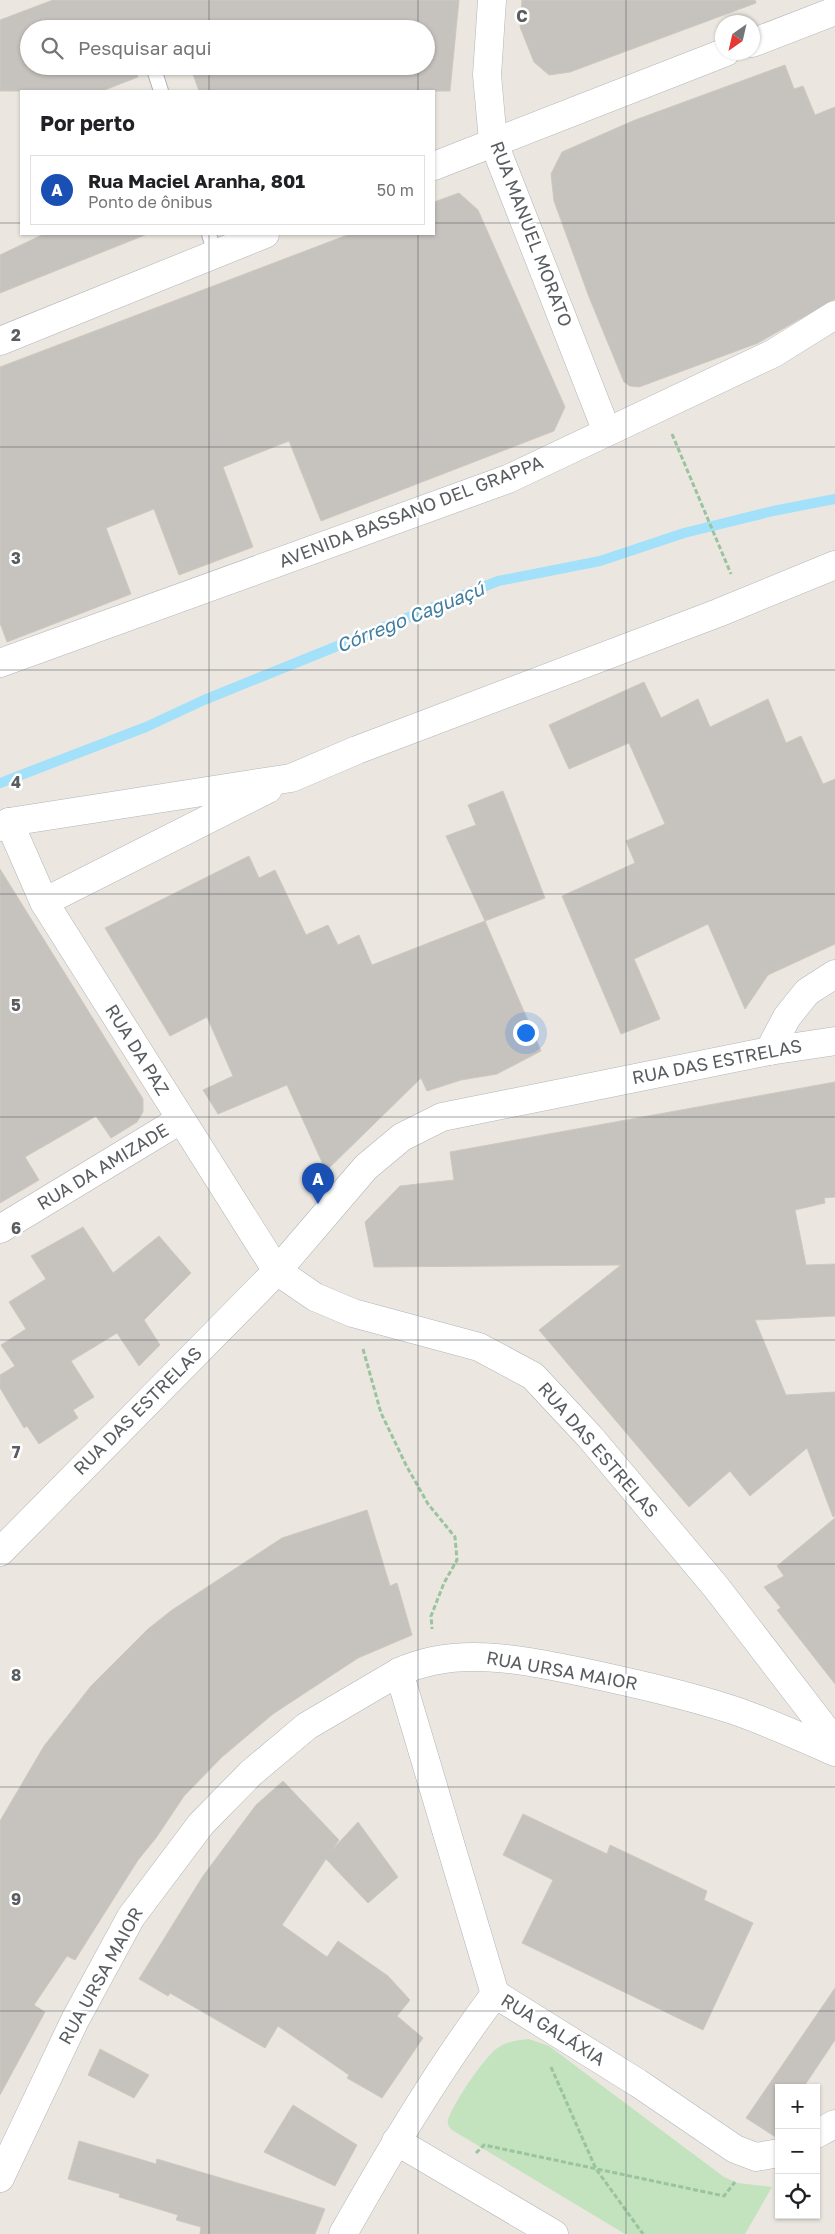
<!DOCTYPE html>
<html lang="pt">
<head>
<meta charset="utf-8">
<style>
  :root { --surface:#fff; --page:#f2f2f2; --text:#202124; --muted:#757577; --line:#e0e0e0; --accent:#dc3541 }
  body { margin:0; font-family:"Golos Text",sans-serif; background:var(--page); color:var(--text) }
  .controls { position:absolute; right:15px; bottom:15px; display:grid; overflow:hidden; border-radius:0px; box-shadow:0 1px 4px #0004 }
  .controls button { width:45px; height:45px; display:grid; place-items:center; padding:0; border:0; border-bottom:1px solid var(--line); background:var(--surface); color:var(--text); font:25px sans-serif }
  .compass { position:absolute; left:715px; top:15px; width:45px; height:45px; border-radius:50%; background:var(--surface); box-shadow:0 1px 4px #0004; rotate:214deg }
  .you { position:absolute; left:525px; top:1032px; width:18px; height:18px; margin:-12px; border:4px solid #fff; border-radius:50%; background:#1a73e8; box-shadow:0 0 0 8px #1a73e833 }
  .badge { display:grid; place-items:center; width:32px; height:32px; border-radius:50%; background:var(--accent); color:#fff; font-size:16px; font-weight:700 }
  .pin { position:absolute; translate:-50% -41px; filter:drop-shadow(0 1px 2px #0008) }
  .pin::after { content:''; position:absolute; top:26px; width:18px; height:15px; background:inherit; clip-path:polygon(0 0,100% 0,50% 100%) }
  .list { margin:0; padding:0; list-style:none }
  h2 { display:flex; justify-content:space-between; align-items:center; height:65px; margin:0; padding:0 20px; font-size:21px }
  h2 small { font-size:16px; font-weight:400; color:var(--muted) }
  .list li { display:grid; grid-template-columns:32px 1fr auto; gap:15px; align-items:center; box-sizing:border-box; height:70px; margin:0 10px 10px; padding:0 10px; border:1px solid var(--line); border-radius:0px }
  .list b { display:block; font-size:19px; white-space:nowrap }
  .list p { margin:0; font-size:16px; white-space:nowrap; color:var(--muted) }
  .list em { font-size:16px; font-style:normal; color:var(--muted) }
  .icon { flex:none; width:28px; height:28px; fill:none; stroke:currentColor; stroke-width:2; stroke-linecap:round; stroke-linejoin:round }
  .map { position:relative; flex:none; width:835px; height:2234px; overflow:hidden }
  .search { position:absolute; background:var(--surface); box-shadow:0 1px 4px #0004; left:20px; top:20px; width:415px; height:55px; display:flex; align-items:center; gap:12px; box-sizing:border-box; padding:0 18px; border-radius:28px; color:var(--muted); font-size:19px }
  .panel { position:absolute; background:var(--surface); box-shadow:0 1px 4px #0004; left:20px; top:90px; width:415px; height:145px; border-radius:0px }
  .map>svg:first-child { display:block }
</style>
</head>
<body>
<div class="map">
<svg width="835" height="2234" viewBox="0 0 835 2234">
  <rect width="100%" height="100%" fill="#ebe7e0"/>
  <!-- green -->
  <path fill="#c3e2be" d="M529,2039l20,7 175,131 14,6 34,4 -27,47h-120l-173,-104c-3,-3 -5,-6 -4,-10 4,-15 38,-66 51,-73 9,-6 20,-7 30,-8z"/>
  <g fill="none" stroke-linecap="round" stroke-linejoin="round">
    <!-- stream -->
    <polyline stroke="#a3e0f9" stroke-width="10" points="0,783 146,727 204,700 498,581 600,561 684,533 773,511 835,499"/>
  </g>
  <!-- building -->
  <g fill="#c6c2be" stroke="#cfc8bf">
    <polygon points="53,0 459,0 450,91 199,91 190,66 426,66 426,29 29,29 29,66 134,66 138,77 102,91 0,91 0,20"/>
    <polygon points="522,0 755,0 756,3 570,72 549,75 534,62 520,27"/>
    <polygon points="785,65 794,89 803,86 815,115 835,107 835,299 758,343 639,387 630,386 624,382 589,297 554,201 551,174 562,152 635,120"/>
    <polygon points="459,193 478,210 565,407 554,431 321,521 289,441 223,467 253,547 179,575 154,509 106,528 131,594 7,642 0,623 0,367 350,234 434,234 434,202"/>
    <polygon points="44,234 145,234 145,235 0,293 0,255"/>
    <polygon points="644,682 661,718 698,699 710,727 768,699 786,743 801,736 823,784 835,779 835,944 768,975 745,1009 708,924 634,959 660,1019 621,1034 562,896 635,863 626,841 665,824 629,743 569,769 549,725"/>
    <polygon points="503,791 545,898 485,921 446,836 476,825 468,805"/>
    <polygon points="249,856 259,878 275,870 306,935 328,925 338,945 359,935 372,965 485,921 541,1051 497,1074 461,1080 427,1091 421,1078 326,1171 287,1085 218,1114 203,1090 233,1076 207,1017 170,1036 105,928"/>
    <polygon points="0,869 143,1099 143,1112 137,1122 111,1138 96,1116 25,1157 39,1180 0,1203"/>
    <polygon points="835,1082 835,1197 824,1198 825,1203 795,1210 806,1265 835,1264 835,1316 755,1320 786,1395 835,1392 835,1516 833,1517 807,1448 750,1496 730,1471 689,1507 672,1487 539,1330 621,1265 374,1267 365,1222 400,1186 454,1180 450,1152"/>
    <polygon points="83,1227 113,1273 159,1236 191,1273 144,1320 160,1345 139,1366 117,1333 71,1361 94,1397 73,1410 78,1418 39,1444 27,1426 24,1428 0,1388 0,1375 15,1366 1,1345 26,1329 9,1302 46,1279 31,1256"/>
    <polygon points="367,1510 390,1586 397,1583 412,1635 358,1658 273,1714 222,1757 184,1796 156,1838 138,1860 75,1960 67,1956 34,2005 45,2012 0,2095 0,1821 44,1746 91,1686 148,1629 172,1610 282,1538"/>
    <polygon points="835,1518 835,1684 777,1610 781,1608 764,1587 784,1576 777,1566"/>
    <polygon points="283,1781 339,1840 332,1850 358,1822 398,1877 368,1903 326,1859 282,1925 327,1957 338,1941 388,1976 410,2000 397,2016 423,2038 382,2098 347,2078 349,2075 278,2026 265,2048 170,1993 168,1996 139,1979 203,1876 256,1805"/>
    <polygon points="523,1814 607,1854 610,1845 707,1891 704,1900 753,1923 703,2030 522,1943 553,1880 503,1855"/>
    <polygon points="835,1988 835,2040 803,2088 779,2088 779,2138 777,2138 746,2118"/>
    <polygon points="100,2049 149,2075 134,2098 88,2075"/>
    <polygon points="293,2105 357,2145 335,2186 264,2152"/>
    <polygon points="79,2141 156,2164 157,2159 325,2209 315,2234 200,2234 201,2227 176,2220 178,2215 119,2197 120,2194 68,2179"/>
  </g>
  <g fill="none" stroke-linecap="round" stroke-linejoin="round">
    <defs>
      <g id="lane">
        <polyline points="153,66 161,91"/>
        <polyline points="209,234 215,254"/>
      </g>
      <g id="street">
        <polyline points="492,0 487,75 493,141 607,432"/>
        <polyline points="0,663 508,479 774,353 835,315"/>
        <polyline points="9,822 44,902 277,1271 315,1297 353,1313 479,1347 533,1376 590,1437 716,1587 835,1742"/>
        <polyline points="0,827 9,822 291,778 357,750 718,613 835,565"/>
        <polyline points="44,902 268,789"/>
        <polyline points="769,1051 787,1017 807,992 835,974"/>
        <polyline points="0,1229 180,1120"/>
        <polyline points="0,1552 277,1271 366,1167 402,1137 442,1117 769,1051 835,1041"/>
        <polyline points="399,1672 495,1994"/>
        <polyline points="816,2134 835,2124"/>
        <polyline points="396,2141 554,2234"/>
        <path d="M0,2178l75,-158 56,-103 70,-93 50,-51 56,-47 92,-54c58,-27 123,-12 183,0 51,11 101,22 151,38 35,12 68,27 102,42"/>
        <path d="M343,2234c47,-83 95,-164 152,-240l143,89 97,66 21,8 23,-4"/>
      </g>
      <g id="secondary">
        <polyline points="752,43 835,11"/>
        <polyline points="434,166 726,52"/>
        <polyline points="0,341 265,234"/>
      </g>
    </defs>
    <!-- lane casing -->
    <use href="#lane" stroke="#b1b4b7" stroke-width="16"/>
    <!-- street casing -->
    <use href="#street" stroke="#b1b4b7" stroke-width="29"/>
    <!-- secondary casing -->
    <use href="#secondary" stroke="#b0b4b7" stroke-width="29"/>
    <!-- path -->
    <g stroke="#99c49e" stroke-width="3" stroke-dasharray="5 2.5" stroke-linecap="butt">
      <polyline points="672,434 731,574"/>
      <polyline points="363,1349 381,1413 406,1465 428,1504 455,1537 457,1560 444,1583 431,1616 432,1629"/>
      <polyline points="551,2067 596,2169 643,2234"/>
      <polyline points="476,2153 484,2145 724,2196 735,2182"/>
    </g>
    <!-- lane -->
    <use href="#lane" stroke="#fff" stroke-width="14"/>
    <!-- street -->
    <use href="#street" stroke="#fff" stroke-width="28"/>
    <!-- secondary -->
    <use href="#secondary" stroke="#fff" stroke-width="28"/>
  </g>
  <!-- grid -->
  <path fill="none" stroke="#595d60" stroke-width="1" stroke-opacity="0.55" d="M209,0v29M418,0v29M626,0v2234M209,66v25M418,66v25M0,223h21M434,223h401M209,234v2000M418,234v2000M0,447h835M0,670h835M0,894h835M0,1117h835M0,1340h835M0,1564h835M0,1787h835M0,2011h835"/>
  <g text-anchor="middle" stroke-width="5" stroke-linejoin="round" paint-order="stroke">
    <!-- street labels -->
    <g font-size="18" fill="#595d60" stroke="#fff">
      <text transform="translate(531 234) rotate(69)" y="6">RUA MANUEL MORATO</text>
      <text transform="translate(411 512) rotate(-21)" y="6">AVENIDA BASSANO DEL GRAPPA</text>
      <text transform="translate(137 1050) rotate(58)" y="6">RUA DA PAZ</text>
      <text transform="translate(717 1062) rotate(-11)" y="6">RUA DAS ESTRELAS</text>
      <text transform="translate(103 1167) rotate(-31)" y="6">RUA DA AMIZADE</text>
      <text transform="translate(138 1411) rotate(-45)" y="6">RUA DAS ESTRELAS</text>
      <text transform="translate(598 1450) rotate(49)" y="6">RUA DAS ESTRELAS</text>
      <text transform="translate(562 1671) rotate(10)" y="6">RUA URSA MAIOR</text>
      <text transform="translate(101 1976) rotate(-61)" y="6">RUA URSA MAIOR</text>
      <text transform="translate(553 2030) rotate(32)" y="6">RUA GALÁXIA</text>
    </g>
    <!-- water labels -->
    <g font-size="19" font-style="italic" fill="#407da0" stroke="#fff">
      <text transform="translate(410 617) rotate(-22)" y="7">Córrego Caguaçú</text>
    </g>
  </g>
  <g font-size="16" text-anchor="middle" font-weight="bold" fill="#595d60" stroke="#fff" stroke-width="5" stroke-linejoin="round" paint-order="stroke">
    <text x="522" y="22">C</text>
    <text x="16" y="341">2</text>
    <text x="16" y="564">3</text>
    <text x="16" y="788">4</text>
    <text x="16" y="1011">5</text>
    <text x="16" y="1234">6</text>
    <text x="16" y="1458">7</text>
    <text x="16" y="1681">8</text>
    <text x="16" y="1905">9</text>
  </g>
</svg>
<div class="controls">
<button>+</button>
<button>−</button>
<button><svg class="icon" aria-label="locate" viewBox="0 0 24 24"><circle cx="12" cy="12" r="6"/><path d="M12 2v4M12 18v4M2 12h4M18 12h4"/></svg></button>
</div>
<svg class="compass" viewBox="-18 -18 36 36"><path d="M0-13l5 13h-10z" fill="#e53935"/><path d="M0 13l5-13h-10z" fill="#757577"/></svg>
<div class="you"></div>
<div class="pin badge" style="left:318px;top:1204px;background:#1a4fb4">A</div>
<div class="search"><svg class="icon" aria-label="search" viewBox="0 0 24 24"><circle cx="10" cy="10" r="6"/><path d="M15 15l6 6"/></svg>Pesquisar aqui</div>
<section class="panel">
<h2>Por perto<small></small></h2>
<ul class="list">
<li><span class="badge" style="background:#1a4fb4">A</span><div><b>Rua Maciel Aranha, 801</b><p>Ponto de ônibus</p></div><em>50 m</em></li>
</ul>
</section>
</div>
</body>
</html>
